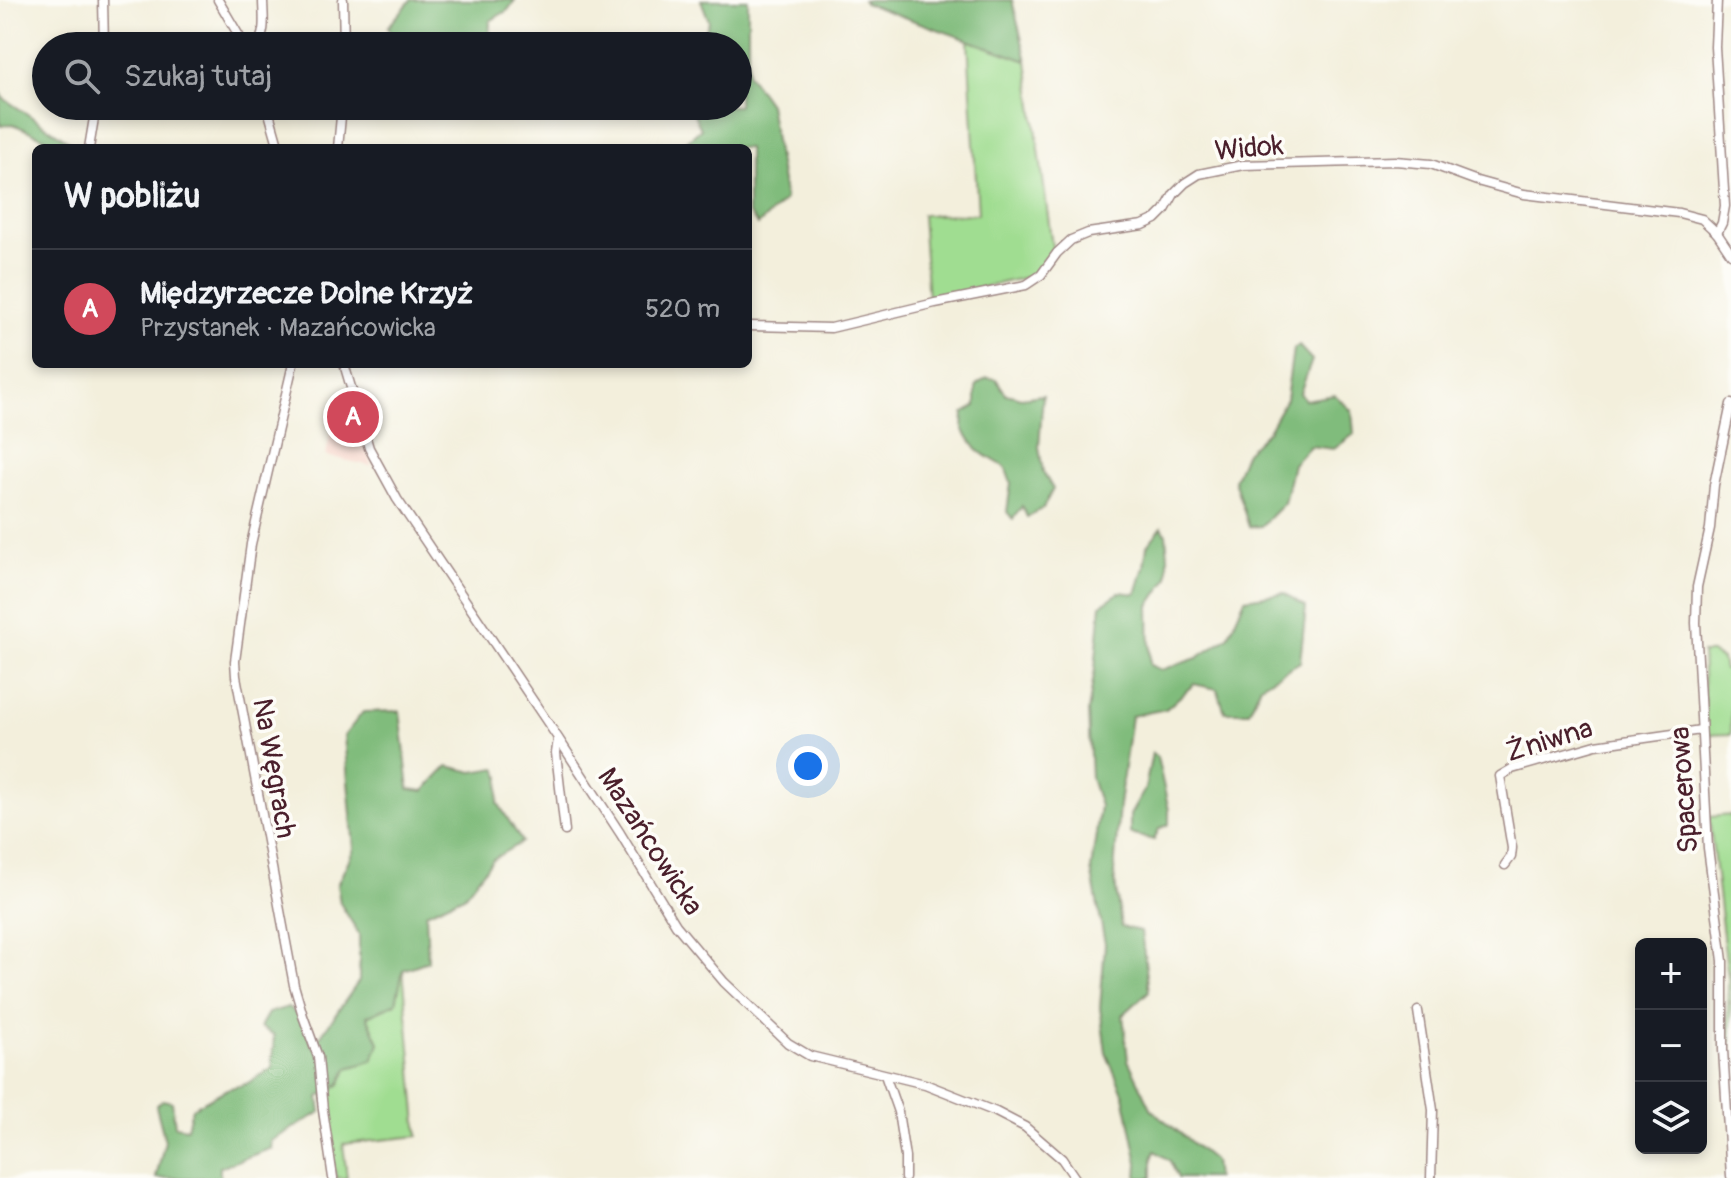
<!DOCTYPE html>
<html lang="pl">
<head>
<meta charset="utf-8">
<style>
  :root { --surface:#171b24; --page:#242831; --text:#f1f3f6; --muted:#9ea1a6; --line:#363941; --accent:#d1495b }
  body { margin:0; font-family:Pangolin,sans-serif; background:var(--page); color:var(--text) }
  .controls { position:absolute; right:24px; bottom:24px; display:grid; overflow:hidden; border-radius:12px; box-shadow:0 4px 12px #0003 }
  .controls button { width:72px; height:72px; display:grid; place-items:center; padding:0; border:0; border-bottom:2px solid var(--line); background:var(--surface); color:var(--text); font:40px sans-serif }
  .you { position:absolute; left:808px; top:766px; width:28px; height:28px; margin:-20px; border:6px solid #fff; border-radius:50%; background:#1a73e8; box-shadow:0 0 0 12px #1a73e833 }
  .badge { display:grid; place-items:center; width:52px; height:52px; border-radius:50%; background:var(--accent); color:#fff; font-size:26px; font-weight:700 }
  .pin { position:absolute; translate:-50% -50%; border:4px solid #fff; box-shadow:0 2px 8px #0006 }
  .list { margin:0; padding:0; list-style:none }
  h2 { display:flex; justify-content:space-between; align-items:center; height:104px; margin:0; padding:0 32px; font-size:34px }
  h2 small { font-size:26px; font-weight:400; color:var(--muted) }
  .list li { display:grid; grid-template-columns:52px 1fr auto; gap:24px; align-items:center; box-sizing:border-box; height:120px; padding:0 32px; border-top:2px solid var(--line) }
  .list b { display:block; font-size:30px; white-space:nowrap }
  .list p { margin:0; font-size:26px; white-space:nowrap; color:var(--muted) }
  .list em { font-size:26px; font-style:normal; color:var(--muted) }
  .icon { flex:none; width:44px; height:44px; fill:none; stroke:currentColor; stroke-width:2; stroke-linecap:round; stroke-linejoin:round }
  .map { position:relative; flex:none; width:1731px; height:1178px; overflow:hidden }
  .search { position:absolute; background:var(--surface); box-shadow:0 4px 12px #0003; left:32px; top:32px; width:720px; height:88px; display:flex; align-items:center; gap:20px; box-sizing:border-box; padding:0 28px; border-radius:44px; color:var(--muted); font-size:30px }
  .panel { position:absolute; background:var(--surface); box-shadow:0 4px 12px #0003; left:32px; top:144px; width:720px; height:224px; border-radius:12px }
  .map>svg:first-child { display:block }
</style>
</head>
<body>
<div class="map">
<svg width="1731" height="1178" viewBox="0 0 1731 1178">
  <rect width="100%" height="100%" fill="#fdfcf7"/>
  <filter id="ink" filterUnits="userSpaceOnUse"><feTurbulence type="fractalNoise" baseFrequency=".0125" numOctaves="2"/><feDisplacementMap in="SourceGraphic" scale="16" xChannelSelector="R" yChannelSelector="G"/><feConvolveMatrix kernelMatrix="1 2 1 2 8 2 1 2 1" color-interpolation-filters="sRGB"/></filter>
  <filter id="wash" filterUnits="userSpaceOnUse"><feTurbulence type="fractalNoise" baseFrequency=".006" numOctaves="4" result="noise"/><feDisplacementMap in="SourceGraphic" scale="32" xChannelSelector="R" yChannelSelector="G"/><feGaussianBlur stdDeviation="1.8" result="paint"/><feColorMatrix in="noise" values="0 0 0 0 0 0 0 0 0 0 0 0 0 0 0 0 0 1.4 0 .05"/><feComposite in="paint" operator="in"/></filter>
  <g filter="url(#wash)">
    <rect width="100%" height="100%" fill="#f3efdc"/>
    <!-- built -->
    <polygon fill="#f7d1c6" points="332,423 359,430 372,466 326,456"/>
    <!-- green -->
    <g fill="#a0dd91" stroke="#757e5e" stroke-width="2">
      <polygon points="968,40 1027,61 1053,253 1031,276 928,300 922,215 978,214"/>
      <polygon points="1702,653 1711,653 1722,659 1724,670 1731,670 1731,734 1706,735"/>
      <polygon points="1731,815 1731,1119 1727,1044 1728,978 1709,817"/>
      <polygon points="403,970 418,1136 343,1144 347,1178 336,1178 324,1095 340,1084 348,1067 379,1043 367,1016"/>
    </g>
    <!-- forest -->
    <g fill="#80bc7b" stroke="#656e53" stroke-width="2">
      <polygon points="411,0 515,0 508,10 490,21 489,41 485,46 399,46 388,27"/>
      <polygon points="701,0 748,0 748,74 769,104 785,200 758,225 748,213 748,148 679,148 701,129 690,106 738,106 738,46 700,46 709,21"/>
      <polygon points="863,0 1012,0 1027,61 864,3"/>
      <polygon points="0,89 3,98 73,144 71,148 67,148 13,124 0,126"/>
      <polygon points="1299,346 1312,360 1300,393 1305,400 1335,395 1352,411 1354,434 1334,449 1310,446 1293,464 1284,503 1261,526 1249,527 1234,480 1246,452 1268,431 1286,399 1293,349"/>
      <polygon points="987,378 996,379 1006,394 1021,398 1043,395 1039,447 1043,472 1053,489 1043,508 1027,517 1022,506 1013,519 1007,512 1011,483 1005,467 978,451 963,430 964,413 976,406 976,385"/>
      <polygon points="1162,527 1166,534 1168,556 1168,578 1149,606 1150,665 1161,670 1197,658 1228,637 1245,599 1284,593 1306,607 1300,662 1261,685 1249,712 1225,712 1217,689 1194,684 1166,709 1131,716 1119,805 1114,873 1121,927 1141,931 1149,991 1123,1015 1128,1060 1152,1110 1214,1161 1216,1178 1178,1178 1170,1161 1155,1151 1152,1159 1152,1178 1137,1178 1138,1163 1124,1095 1106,1053 1100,1008 1105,944 1091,869 1100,806 1091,778 1088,711 1095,669 1101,605 1120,592 1136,594 1144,567 1147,546"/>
      <polygon points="400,711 409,789 424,791 448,766 473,772 496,768 500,777 498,803 522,842 493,859 464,896 426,913 428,961 403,970 396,1003 367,1016 379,1043 372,1061 348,1068 340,1084 319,1097 321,1112 271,1141 272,1148 220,1167 220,1178 156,1178 165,1141 156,1106 163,1100 172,1102 175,1126 187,1128 192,1108 227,1089 246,1084 272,1068 274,1035 260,1027 268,1013 288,1007 301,1017 313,1047 359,981 359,934 340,903 337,885 354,849 344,736 363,712"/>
      <polygon points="1152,753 1157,757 1169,810 1169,824 1159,829 1154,840 1130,834 1130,815 1145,789"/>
    </g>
  </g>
  <g filter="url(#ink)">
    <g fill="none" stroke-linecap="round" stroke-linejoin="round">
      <defs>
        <g id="minor">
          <polyline points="103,0 104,46"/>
          <polyline points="218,0 245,46"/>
          <polyline points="343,0 344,46"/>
          <path d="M256,46c11,-12 7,-31 7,-46"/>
          <polyline points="267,106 279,148"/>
          <polyline points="89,148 96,106"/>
          <polyline points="338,148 342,106"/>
          <polyline points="1717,233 1722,223 1725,206 1715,47 1717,0"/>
          <polyline points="748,326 831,328 935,303 1026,285 1041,275 1057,253 1071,240 1088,233 1143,225 1156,219 1165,210 1174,194 1185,183 1199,174 1243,165 1395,161 1431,164 1477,181 1524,194 1679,213 1702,219 1717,233 1731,254"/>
          <polyline points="293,364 251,544 235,661 236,676 294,985 303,1016 318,1057 323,1110 333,1178"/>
          <polyline points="344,364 369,448 397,499 558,738 620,833 676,925 724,982 788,1043 810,1056 925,1084 996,1112 1025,1127 1062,1159 1075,1178"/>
          <polyline points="1731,404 1714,485 1710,528 1697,587 1696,623 1708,848 1723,961 1723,1050 1731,1176"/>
          <polyline points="558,739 556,753 565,831"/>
          <polyline points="1505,865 1511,857 1512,848 1500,776 1512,769 1596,745 1701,730"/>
          <polyline points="1418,1011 1433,1110 1431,1178"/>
          <polyline points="885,1075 898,1112 905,1157 905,1178"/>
        </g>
      </defs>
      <!-- minor casing -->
      <use href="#minor" stroke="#9e8784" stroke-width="11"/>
      <!-- minor -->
      <use href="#minor" stroke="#fff" stroke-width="8"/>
    </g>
  </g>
  <g text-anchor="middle" stroke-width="7" stroke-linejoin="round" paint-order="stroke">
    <!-- street labels -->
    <g font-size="28" fill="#4a1f2b" stroke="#fdfcf7">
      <text transform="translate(1249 147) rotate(-5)" y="10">Widok</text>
      <text transform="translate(1549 739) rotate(-17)" y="10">Żniwna</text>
      <text transform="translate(275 768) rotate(80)" y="10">Na Węgrach</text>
      <text transform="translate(1683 790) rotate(-94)" y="10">Spacerowa</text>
      <text transform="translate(651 841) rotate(57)" y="10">Mazańcowicka</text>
    </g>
  </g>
</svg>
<div class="controls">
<button>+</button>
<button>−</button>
<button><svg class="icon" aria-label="layers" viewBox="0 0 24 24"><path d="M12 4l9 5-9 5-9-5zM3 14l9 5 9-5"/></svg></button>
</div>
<div class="you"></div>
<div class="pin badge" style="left:353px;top:417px">A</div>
<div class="search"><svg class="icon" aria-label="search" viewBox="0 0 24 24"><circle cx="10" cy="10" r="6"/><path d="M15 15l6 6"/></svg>Szukaj tutaj</div>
<section class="panel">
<h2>W pobliżu<small></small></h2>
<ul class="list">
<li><span class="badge">A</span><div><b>Międzyrzecze Dolne Krzyż</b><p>Przystanek · Mazańcowicka</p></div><em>520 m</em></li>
</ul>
</section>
</div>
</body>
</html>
